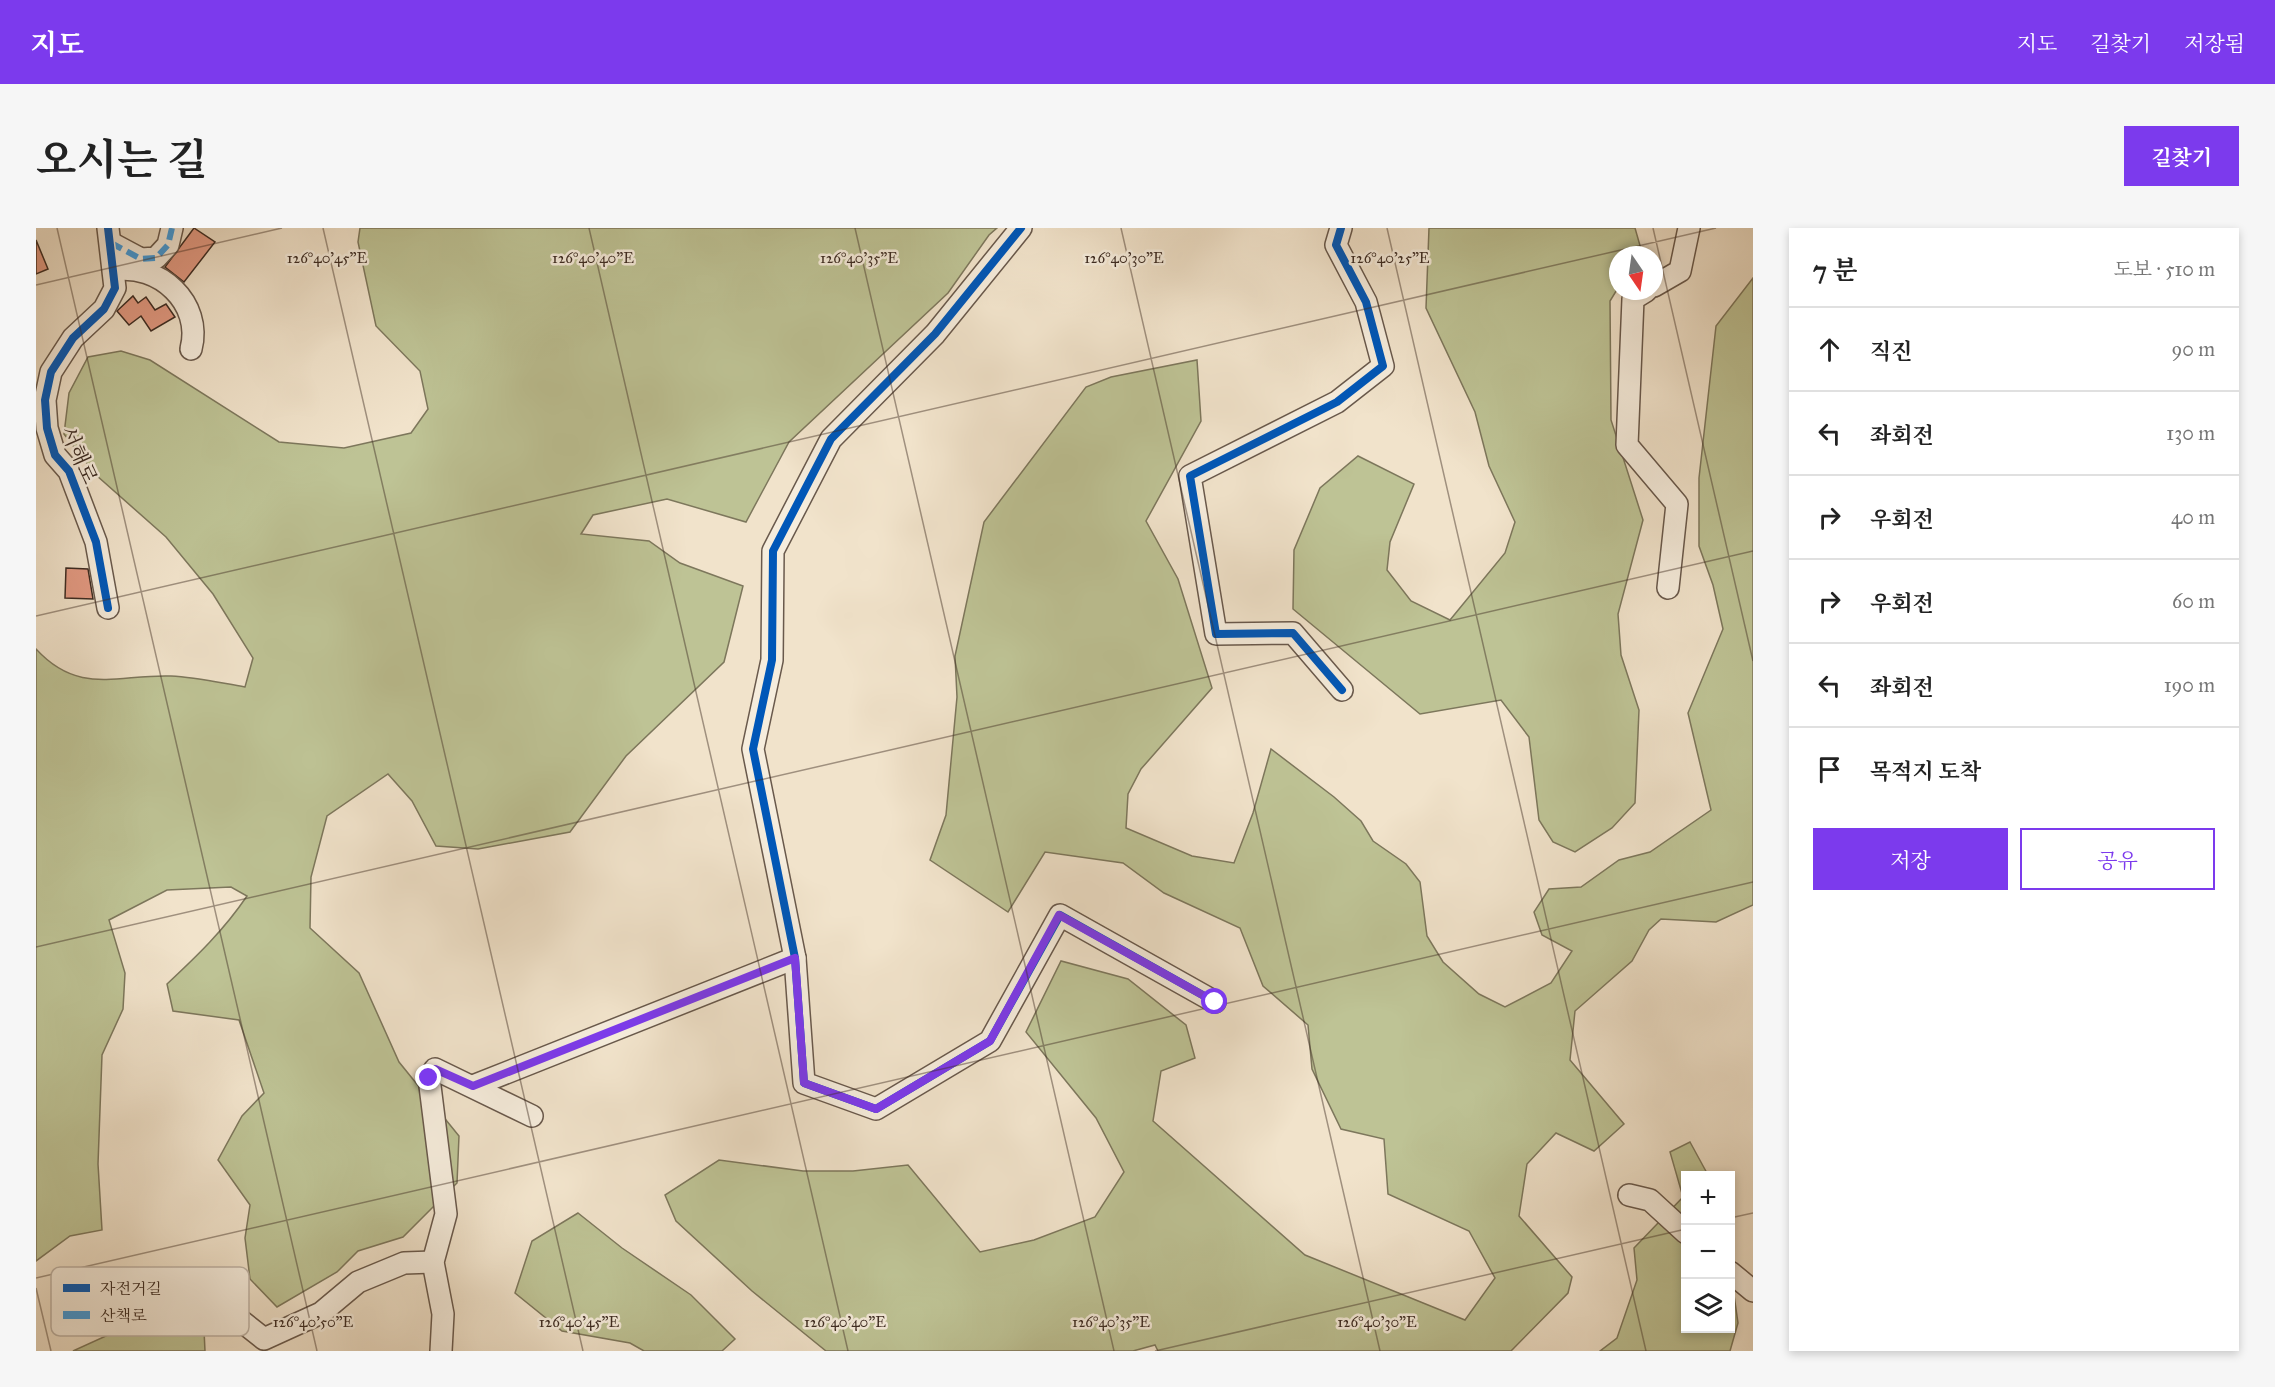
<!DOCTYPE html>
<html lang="ko">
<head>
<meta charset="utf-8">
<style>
  :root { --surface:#fff; --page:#f6f6f6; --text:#222; --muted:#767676; --line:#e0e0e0; --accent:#7c3aed }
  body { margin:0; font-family:"IM FELL Great Primer","Noto Serif KR",serif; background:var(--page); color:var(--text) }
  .controls { position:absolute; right:18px; bottom:18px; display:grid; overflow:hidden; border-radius:0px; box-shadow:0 3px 9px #0003 }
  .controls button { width:54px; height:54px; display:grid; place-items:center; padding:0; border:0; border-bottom:2px solid var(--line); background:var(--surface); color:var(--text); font:30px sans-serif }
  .compass { position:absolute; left:1573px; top:18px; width:54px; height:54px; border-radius:50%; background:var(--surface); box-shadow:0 3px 9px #0003; rotate:167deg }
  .stop { position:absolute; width:18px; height:18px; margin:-14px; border:4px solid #7c3aed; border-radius:50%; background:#fff }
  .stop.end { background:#7c3aed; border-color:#fff; box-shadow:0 2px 6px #0008 }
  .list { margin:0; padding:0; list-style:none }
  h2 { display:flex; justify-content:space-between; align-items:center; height:78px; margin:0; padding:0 24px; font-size:26px }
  h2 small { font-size:20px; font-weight:400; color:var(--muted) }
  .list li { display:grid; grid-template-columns:39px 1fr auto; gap:18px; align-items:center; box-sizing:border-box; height:84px; padding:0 24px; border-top:2px solid var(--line) }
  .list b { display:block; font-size:22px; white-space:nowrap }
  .list em { font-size:20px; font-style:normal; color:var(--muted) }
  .actions { display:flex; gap:12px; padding:18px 24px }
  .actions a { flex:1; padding:14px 0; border:2px solid var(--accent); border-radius:0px; text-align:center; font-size:21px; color:var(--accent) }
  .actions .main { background:var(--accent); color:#fff }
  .icon { flex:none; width:33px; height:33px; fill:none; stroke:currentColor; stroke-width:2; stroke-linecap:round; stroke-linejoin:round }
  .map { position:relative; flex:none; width:1717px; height:1123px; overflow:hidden; border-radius:0px }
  header { display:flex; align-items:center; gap:36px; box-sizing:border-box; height:84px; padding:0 30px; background:var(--accent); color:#fff }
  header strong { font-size:28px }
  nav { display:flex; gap:33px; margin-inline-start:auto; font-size:21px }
  .intro { display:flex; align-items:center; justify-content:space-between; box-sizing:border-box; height:144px; padding:0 36px }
  h1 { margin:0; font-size:42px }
  .button { padding:15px 27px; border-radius:0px; background:var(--accent); color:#fff; font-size:21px; font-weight:700 }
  main { display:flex; gap:36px; padding:0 36px }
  aside { flex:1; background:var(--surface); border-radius:0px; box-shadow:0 3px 9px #0003 }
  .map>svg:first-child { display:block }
</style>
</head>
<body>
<header>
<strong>지도</strong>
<nav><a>지도</a><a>길찾기</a><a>저장됨</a></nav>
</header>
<div class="intro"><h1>오시는 길</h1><a class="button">길찾기</a></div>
<main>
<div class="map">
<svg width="1717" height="1123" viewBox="0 0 1717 1123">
  <rect width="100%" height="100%" fill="#f1e3cb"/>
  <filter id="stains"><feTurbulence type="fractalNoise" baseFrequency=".00333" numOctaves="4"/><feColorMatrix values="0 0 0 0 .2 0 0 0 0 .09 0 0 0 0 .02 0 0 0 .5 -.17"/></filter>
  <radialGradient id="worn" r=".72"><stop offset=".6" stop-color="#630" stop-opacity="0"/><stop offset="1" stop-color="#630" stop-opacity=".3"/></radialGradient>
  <!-- green -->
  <g fill="#bec395" stroke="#7d775c" stroke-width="1.5">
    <path d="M324,0h637l-8,7 -41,58 -159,149 -43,80 -79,-23 -74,16 -12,19 68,7 31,22 63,23 -19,76 -98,94 -56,76 -92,17 -42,-3 -24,-45 -24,-27 -61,42 -16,61 -1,51 49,45 40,89 60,74 -2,47 -54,54 -45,14 -21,21 -60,35 -27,-28 -5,-41 5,-33 -32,-45 24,-44 22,-23 -25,-73 -66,-9 -6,-27c30,-28 57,-54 80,-88l-16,-9 -64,3 -58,30 16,53 -2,36 -21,46 -4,109 4,66 -32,6 -34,25v-612c43,47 82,25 135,27 24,1 50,7 74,11l8,-29 -40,-64 -47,-57 -70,-62 -32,-41 5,-41 19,-36 33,-6 29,9 129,82 65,6 67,-15 17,-24 -8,-38 -44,-45 -18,-84z"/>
    <polygon points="1393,0 1599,0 1605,21 1601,27 1582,27 1582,60 1574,73 1575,192 1607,292 1582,386 1585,427 1603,482 1599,575 1576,600 1539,624 1517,614 1503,592 1493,509 1465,472 1384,486 1257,381 1258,322 1284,260 1322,228 1378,256 1354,314 1351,342 1375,373 1414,392 1469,325 1479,294 1453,238 1439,184 1390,80"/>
    <polygon points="1717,50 1717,677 1680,694 1625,691 1613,702 1596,733 1539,783 1534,832 1588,896 1558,923 1520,905 1491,936 1483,988 1536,1049 1532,1065 1475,1123 1122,1123 1119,1117 1097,1123 790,1123 716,1063 640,993 629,967 683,932 767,943 817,943 872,937 944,1024 998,1012 1059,989 1088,944 1060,890 990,804 1025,733 1092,751 1150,797 1159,830 1125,843 1117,893 1269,1027 1429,1092 1459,1050 1433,1003 1352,966 1348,911 1305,901 1276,841 1272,797 1227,758 1204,700 1128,665 1087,635 1009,624 972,684 894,632 910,587 921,469 919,428 948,294 1050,159 1075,149 1161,132 1165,193 1110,293 1142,351 1176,460 1105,541 1092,566 1090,600 1156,628 1198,635 1217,585 1235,521 1298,569 1325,593 1337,613 1370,636 1384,654 1391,708 1407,734 1443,766 1469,779 1515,755 1536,723 1506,707 1498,684 1513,661 1545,659 1583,632 1614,624 1675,582 1652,485 1687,401 1677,357 1663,318 1663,250 1680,98"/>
    <polygon points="1654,914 1672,947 1650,948 1650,1100 1694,1100 1695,1046 1702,1095 1694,1123 1564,1123 1581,1110 1601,1052 1598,1020 1647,969 1634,924"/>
    <polygon points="542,985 586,1020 655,1067 699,1111 686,1123 608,1123 594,1115 526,1103 479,1065 496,1013"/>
    <polygon points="94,1097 168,1102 169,1123 37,1123"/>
  </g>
  <!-- building -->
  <g fill="#e39a83" stroke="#3c2b22" stroke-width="1.5">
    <polygon points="158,0 179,14 148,54 129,39"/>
    <polygon points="0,12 12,41 0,46"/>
    <polygon points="97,68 102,75 110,69 119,82 130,76 139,89 115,103 105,88 93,97 81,83"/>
    <polygon points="30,340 52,341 57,371 29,370"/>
  </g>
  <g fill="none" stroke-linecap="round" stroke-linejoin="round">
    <defs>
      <g id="minor">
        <polyline points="985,0 899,106 795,211 737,323 736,432 717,521 759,730 768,855 840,881 954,813 1024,687 1179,774"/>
        <polyline points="1305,0 1300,17 1330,74 1347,138 1301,174 1154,248 1180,406 1257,405 1306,462"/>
        <polyline points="75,15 105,31 120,30 132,17 136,0"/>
        <path d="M78,42c45,-7 89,33 77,79"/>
        <polyline points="1618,58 1644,43 1653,0"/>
        <polyline points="1610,63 1597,71 1591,217 1641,276 1632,360"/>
        <polyline points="72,380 60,314 33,243 19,227 11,200 9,172 15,144 37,110 68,81 79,60 72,0"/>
        <polyline points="437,858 759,730"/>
        <polyline points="1593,967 1614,972 1650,1005"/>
        <polyline points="1694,1044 1717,1063"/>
        <polyline points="195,1079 199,1088 228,1111 285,1085 322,1054 368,1035 397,1034"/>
        <polyline points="405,1123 407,1086 397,1034 410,986 393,850 399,841 496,888"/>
      </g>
    </defs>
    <!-- minor casing -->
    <use href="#minor" stroke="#69594c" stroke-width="24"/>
    <!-- minor -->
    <use href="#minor" stroke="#f6eddd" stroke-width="21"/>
    <!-- quiet -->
    <polyline stroke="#3f9ce0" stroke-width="6" stroke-dasharray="12 6" stroke-linecap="butt" points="75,15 105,31 120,30 132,17 136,0"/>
    <defs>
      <g id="cycleway">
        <polyline points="985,0 899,106 795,211 737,323 736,432 717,521 759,730 768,855 840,881 954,813 1024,687 1179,774"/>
        <polyline points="1305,0 1300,17 1330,74 1347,138 1301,174 1154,248 1180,406 1257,405 1306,462"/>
        <polyline points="72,380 60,314 33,243 19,227 11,200 9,172 15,144 37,110 68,81 79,60 72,0"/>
      </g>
    </defs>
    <!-- cycleway casing -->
    <use href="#cycleway" stroke="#f6eddd" stroke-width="11"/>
    <!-- cycleway -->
    <use href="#cycleway" stroke="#0057b8" stroke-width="8"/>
  </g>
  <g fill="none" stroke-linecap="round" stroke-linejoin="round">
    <!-- route -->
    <polyline stroke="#7c3aed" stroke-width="8" points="393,850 399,841 437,858 759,730 768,855 840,881 954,813 1023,687 1179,774"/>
  </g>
  <!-- ticks -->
  <path fill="none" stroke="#3c2b22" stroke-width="1.5" stroke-opacity="0.45" d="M21,0l260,1123M287,0l260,1123M553,0l259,1123M819,0l259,1123M1085,0l259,1123M1351,0l259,1123M1617,0l100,433M0,57l246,-57M0,388l1680,-388M0,719l1717,-396M1694,990l23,-5M0,1050l1717,-396M0,1060l15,63M1119,1123l531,-122"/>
  <g text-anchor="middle" stroke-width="5" stroke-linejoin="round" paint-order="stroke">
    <!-- street labels -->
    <g font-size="21" fill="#3c2b22" stroke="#f6eddd">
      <text transform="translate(43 227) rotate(66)" y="7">서해로</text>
    </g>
  </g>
  <!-- legend -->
  <rect x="15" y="1039" width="198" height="69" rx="9" fill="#f6eddd" stroke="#beb3a5" stroke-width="1.5"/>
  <rect x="27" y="1056" width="27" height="8" fill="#0057b8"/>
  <rect x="27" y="1083" width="27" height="8" fill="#3f9ce0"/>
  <g font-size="16" fill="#3c2b22">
    <text x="64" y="1066">자전거길</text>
    <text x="64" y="1093">산책로</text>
  </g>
  <g font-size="15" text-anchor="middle" fill="#3c2b22" stroke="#f6eddd" stroke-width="5" stroke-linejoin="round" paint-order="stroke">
    <text x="291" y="35">126°40'45"E</text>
    <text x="557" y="35">126°40'40"E</text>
    <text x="823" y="35">126°40'35"E</text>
    <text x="1088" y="35">126°40'30"E</text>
    <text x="1354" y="35">126°40'25"E</text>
    <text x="277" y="1099">126°40'50"E</text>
    <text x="543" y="1099">126°40'45"E</text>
    <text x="809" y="1099">126°40'40"E</text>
    <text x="1075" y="1099">126°40'35"E</text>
    <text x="1341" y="1099">126°40'30"E</text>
  </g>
  <rect width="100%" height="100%" filter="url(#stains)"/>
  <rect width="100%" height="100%" fill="url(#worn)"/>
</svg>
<div class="controls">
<button>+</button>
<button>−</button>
<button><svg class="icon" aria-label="layers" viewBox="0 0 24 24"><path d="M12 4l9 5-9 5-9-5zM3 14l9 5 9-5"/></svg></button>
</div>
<svg class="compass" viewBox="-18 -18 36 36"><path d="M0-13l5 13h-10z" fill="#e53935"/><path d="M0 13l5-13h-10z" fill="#767676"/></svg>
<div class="stop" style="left:1179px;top:774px"></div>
<div class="stop end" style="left:393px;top:850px"></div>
</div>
<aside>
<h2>7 분<small>도보 · 510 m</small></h2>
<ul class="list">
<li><svg class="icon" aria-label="ahead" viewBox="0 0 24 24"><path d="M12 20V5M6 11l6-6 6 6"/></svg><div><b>직진</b></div><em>90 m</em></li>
<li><svg class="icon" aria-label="left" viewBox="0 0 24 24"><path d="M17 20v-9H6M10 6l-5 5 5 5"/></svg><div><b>좌회전</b></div><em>130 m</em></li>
<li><svg class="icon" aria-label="right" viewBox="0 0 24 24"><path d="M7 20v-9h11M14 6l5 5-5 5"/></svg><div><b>우회전</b></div><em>40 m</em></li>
<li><svg class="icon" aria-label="right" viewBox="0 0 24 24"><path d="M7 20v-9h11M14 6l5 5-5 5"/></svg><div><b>우회전</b></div><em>60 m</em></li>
<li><svg class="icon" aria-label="left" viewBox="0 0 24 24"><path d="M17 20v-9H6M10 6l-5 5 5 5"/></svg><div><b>좌회전</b></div><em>190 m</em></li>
<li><svg class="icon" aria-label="arrive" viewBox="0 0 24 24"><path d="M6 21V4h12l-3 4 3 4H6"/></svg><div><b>목적지 도착</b></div></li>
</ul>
<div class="actions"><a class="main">저장</a><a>공유</a></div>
</aside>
</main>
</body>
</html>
